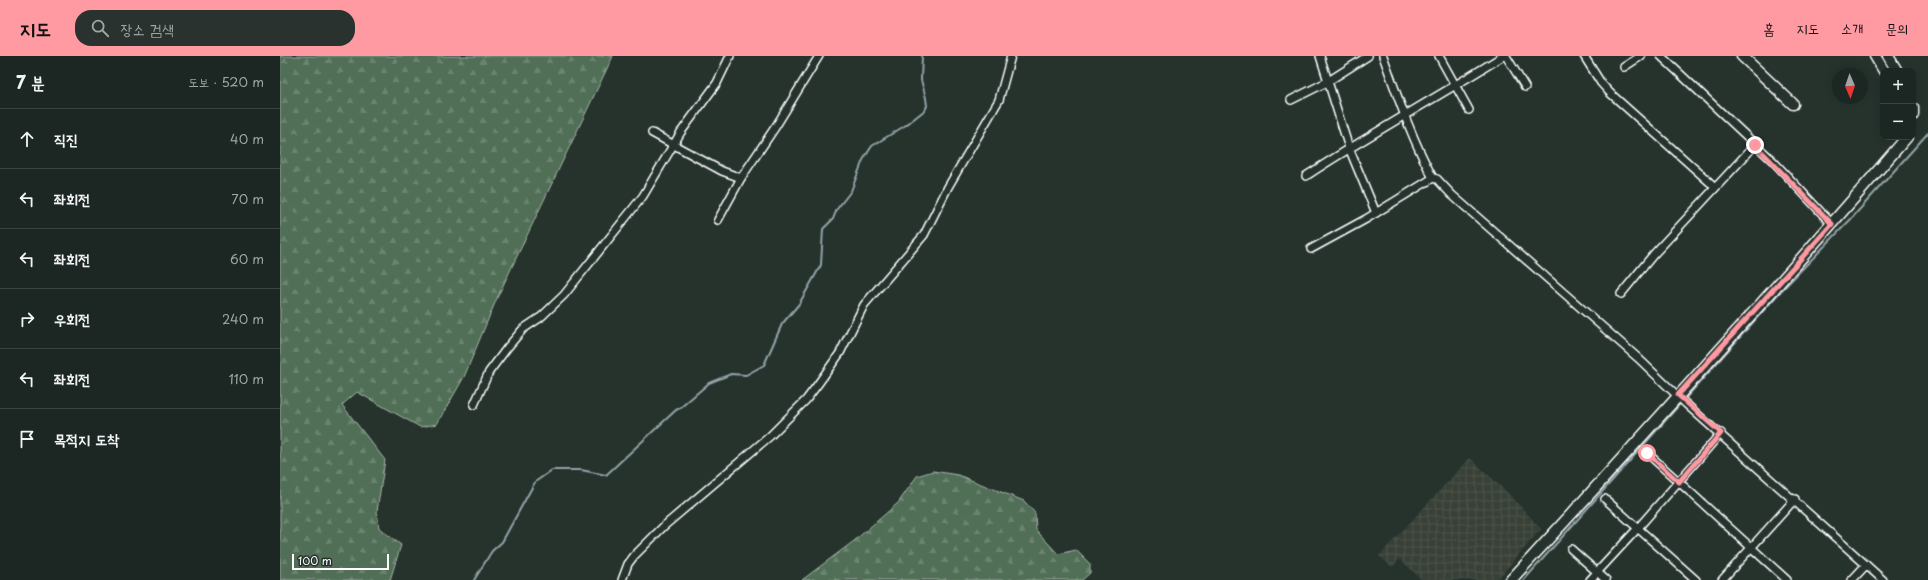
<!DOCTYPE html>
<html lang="ko">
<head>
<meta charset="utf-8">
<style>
  :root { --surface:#1c2622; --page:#29322f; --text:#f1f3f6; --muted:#a0a5a5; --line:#3a4340; --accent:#ff9aa2 }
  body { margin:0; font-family:"Playpen Sans","Poor Story",sans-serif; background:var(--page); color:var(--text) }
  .controls { position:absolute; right:12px; top:12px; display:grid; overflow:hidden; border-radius:8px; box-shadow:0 2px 10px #0003 }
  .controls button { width:36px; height:36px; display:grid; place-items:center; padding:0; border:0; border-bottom:1px solid var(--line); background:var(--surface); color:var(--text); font:20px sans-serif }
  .compass { position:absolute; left:1552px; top:12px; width:36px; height:36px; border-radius:50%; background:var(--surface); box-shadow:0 2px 10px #0003; rotate:178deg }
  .scale { position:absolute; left:12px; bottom:10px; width:97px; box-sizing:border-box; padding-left:4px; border:2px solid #fff; border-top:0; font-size:11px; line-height:14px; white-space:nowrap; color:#fff; -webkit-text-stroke:3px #26332d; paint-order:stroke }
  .stop { position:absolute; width:12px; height:12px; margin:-9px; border:3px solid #ff9aa2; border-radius:50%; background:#fff }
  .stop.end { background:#ff9aa2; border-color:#fff; box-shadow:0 1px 4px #0008 }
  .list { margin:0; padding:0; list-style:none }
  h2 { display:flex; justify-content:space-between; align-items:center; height:52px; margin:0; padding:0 16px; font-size:17px }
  h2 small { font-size:13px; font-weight:400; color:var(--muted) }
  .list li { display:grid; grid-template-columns:26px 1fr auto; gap:12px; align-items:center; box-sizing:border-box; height:60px; padding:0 16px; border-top:1px solid var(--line) }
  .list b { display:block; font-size:15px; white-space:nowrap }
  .list em { font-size:13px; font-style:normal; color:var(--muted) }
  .icon { flex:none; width:22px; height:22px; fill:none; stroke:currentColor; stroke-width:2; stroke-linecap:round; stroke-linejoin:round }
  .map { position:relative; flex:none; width:1648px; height:524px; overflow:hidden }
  header { display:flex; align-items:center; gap:24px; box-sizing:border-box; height:56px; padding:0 20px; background:var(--accent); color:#111 }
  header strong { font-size:19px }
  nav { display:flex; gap:22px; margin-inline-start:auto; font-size:14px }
  .search { width:280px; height:36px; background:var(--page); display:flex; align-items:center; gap:10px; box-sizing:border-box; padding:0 14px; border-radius:16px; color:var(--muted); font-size:15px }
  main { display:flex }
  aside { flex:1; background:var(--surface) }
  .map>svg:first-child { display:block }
</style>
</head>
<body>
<header>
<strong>지도</strong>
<div class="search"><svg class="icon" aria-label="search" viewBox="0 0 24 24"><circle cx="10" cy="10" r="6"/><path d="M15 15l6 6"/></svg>장소 검색</div>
<nav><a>홈</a><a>지도</a><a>소개</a><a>문의</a></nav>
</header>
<main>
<aside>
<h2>7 분<small>도보 · 520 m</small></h2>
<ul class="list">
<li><svg class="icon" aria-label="ahead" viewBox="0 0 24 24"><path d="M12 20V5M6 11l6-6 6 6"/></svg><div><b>직진</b></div><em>40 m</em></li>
<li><svg class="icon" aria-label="left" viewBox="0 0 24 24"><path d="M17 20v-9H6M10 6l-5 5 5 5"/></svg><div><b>좌회전</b></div><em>70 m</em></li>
<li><svg class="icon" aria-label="left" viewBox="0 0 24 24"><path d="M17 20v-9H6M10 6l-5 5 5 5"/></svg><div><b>좌회전</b></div><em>60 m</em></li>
<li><svg class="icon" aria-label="right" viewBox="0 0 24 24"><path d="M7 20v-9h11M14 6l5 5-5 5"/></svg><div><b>우회전</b></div><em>240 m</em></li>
<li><svg class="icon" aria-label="left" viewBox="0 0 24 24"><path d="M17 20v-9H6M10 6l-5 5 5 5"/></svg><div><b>좌회전</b></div><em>110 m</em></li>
<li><svg class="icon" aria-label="arrive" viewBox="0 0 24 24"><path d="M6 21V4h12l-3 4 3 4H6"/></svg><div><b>목적지 도착</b></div></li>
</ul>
</aside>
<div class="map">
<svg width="1648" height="524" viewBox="0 0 1648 524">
  <defs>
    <pattern id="industrial-grid" width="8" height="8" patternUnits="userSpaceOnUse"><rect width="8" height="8" fill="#394137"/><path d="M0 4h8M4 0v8" fill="none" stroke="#4d544b"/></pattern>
    <pattern id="forest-firs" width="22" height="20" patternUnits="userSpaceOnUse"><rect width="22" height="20" fill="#516e57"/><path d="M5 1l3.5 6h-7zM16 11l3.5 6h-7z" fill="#6b8470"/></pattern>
  </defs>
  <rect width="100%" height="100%" fill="#26332d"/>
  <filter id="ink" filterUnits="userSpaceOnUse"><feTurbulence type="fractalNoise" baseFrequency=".025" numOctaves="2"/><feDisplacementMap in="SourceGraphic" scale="8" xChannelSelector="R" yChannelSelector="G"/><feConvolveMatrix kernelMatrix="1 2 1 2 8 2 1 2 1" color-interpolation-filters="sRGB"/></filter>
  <g filter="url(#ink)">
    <!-- industrial -->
    <polygon fill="url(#industrial-grid)" points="1190,402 1230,439 1261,473 1217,524 1142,524 1120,503 1112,511 1099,500"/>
    <!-- forest -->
    <g fill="url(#forest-firs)" stroke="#a8b6ab">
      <polygon points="0,0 333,0 217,242 184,321 157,368 140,371 77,336 62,349 105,404 97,455 99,472 121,489 110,524 0,524"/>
      <polygon points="653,415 678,419 744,445 755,457 756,474 778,498 796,494 810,508 810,517 802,524 522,524 574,485 618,447 637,420"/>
    </g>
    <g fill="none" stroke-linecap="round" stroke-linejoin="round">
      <!-- stream -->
      <g stroke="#92a4a9" stroke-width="2">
        <polyline points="1404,344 1500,236 1571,163 1648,77"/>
        <polyline points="194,524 212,495 222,486 255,426 272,414 301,414 326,419 396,354 400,352 429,327 451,318 466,319 484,309 502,268 519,248 541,209 543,173 553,163 557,153 571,135 583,104 592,90 626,69 645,54 647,50 646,42 641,24 642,0"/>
        <polyline points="1244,524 1401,347"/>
      </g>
      <defs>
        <g id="street">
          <polyline points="1040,0 1069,92 1096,157"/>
          <path d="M1103,0c15,42 29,83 50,122"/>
          <polyline points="1159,0 1189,54"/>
          <polyline points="1226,0 1245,31"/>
          <polyline points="1304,0 1321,27 1330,37 1435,131"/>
          <polyline points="1381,0 1493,105 1552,168"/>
          <polyline points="1344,11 1361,0"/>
          <polyline points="1011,44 1047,26 1088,0"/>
          <polyline points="372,77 442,115 461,122 496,70 539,0"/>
          <path d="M1026,120c64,-42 132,-79 197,-120"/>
          <polyline points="438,164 461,122"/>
          <polyline points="1031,193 1086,163 1153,122 1157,123 1172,139 1358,302 1406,348 1603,524"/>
          <polyline points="1341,238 1373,199 1475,89"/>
          <polyline points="194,349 209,316 227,292 243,273 261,261 284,239 363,140 401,76 437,27 450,0"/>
          <polyline points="1367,397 1507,524"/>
          <polyline points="1325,443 1416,524"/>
          <polyline points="1291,493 1326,524"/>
          <polyline points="342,524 348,508 354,500 384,470 490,380 526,344 538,328 560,297 584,249 644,179 668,131 719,44 731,0"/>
          <polyline points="1310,524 1358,472 1441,377"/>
          <polyline points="1442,524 1515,443"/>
          <polyline points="1572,524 1586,509"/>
        </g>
        <g id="secondary">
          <polyline points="1462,0 1513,48"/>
          <polyline points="1595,0 1604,15"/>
          <polyline points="1608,0 1617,15"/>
          <polyline points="1633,52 1633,59"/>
          <path d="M1231,524c134,-146 267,-293 396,-443"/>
        </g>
      </defs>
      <!-- street casing -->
      <use href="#street" stroke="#fff" stroke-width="10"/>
      <!-- secondary casing -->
      <use href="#secondary" stroke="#fff" stroke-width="13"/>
      <!-- street -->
      <use href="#street" stroke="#26332d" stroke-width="7"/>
      <!-- secondary -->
      <use href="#secondary" stroke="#26332d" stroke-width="10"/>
    </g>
  </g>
  <g fill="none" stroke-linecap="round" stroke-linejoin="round" filter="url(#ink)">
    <!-- route -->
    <polyline stroke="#ff9aa2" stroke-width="5" points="1367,397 1399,426 1441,377 1398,339 1552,168 1475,89"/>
  </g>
</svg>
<div class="controls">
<button>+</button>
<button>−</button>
</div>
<svg class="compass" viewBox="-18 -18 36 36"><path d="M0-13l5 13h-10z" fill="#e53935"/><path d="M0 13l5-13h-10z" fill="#a0a5a5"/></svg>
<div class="scale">100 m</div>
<div class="stop" style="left:1367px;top:397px"></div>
<div class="stop end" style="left:1475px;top:89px"></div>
</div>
</main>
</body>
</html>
